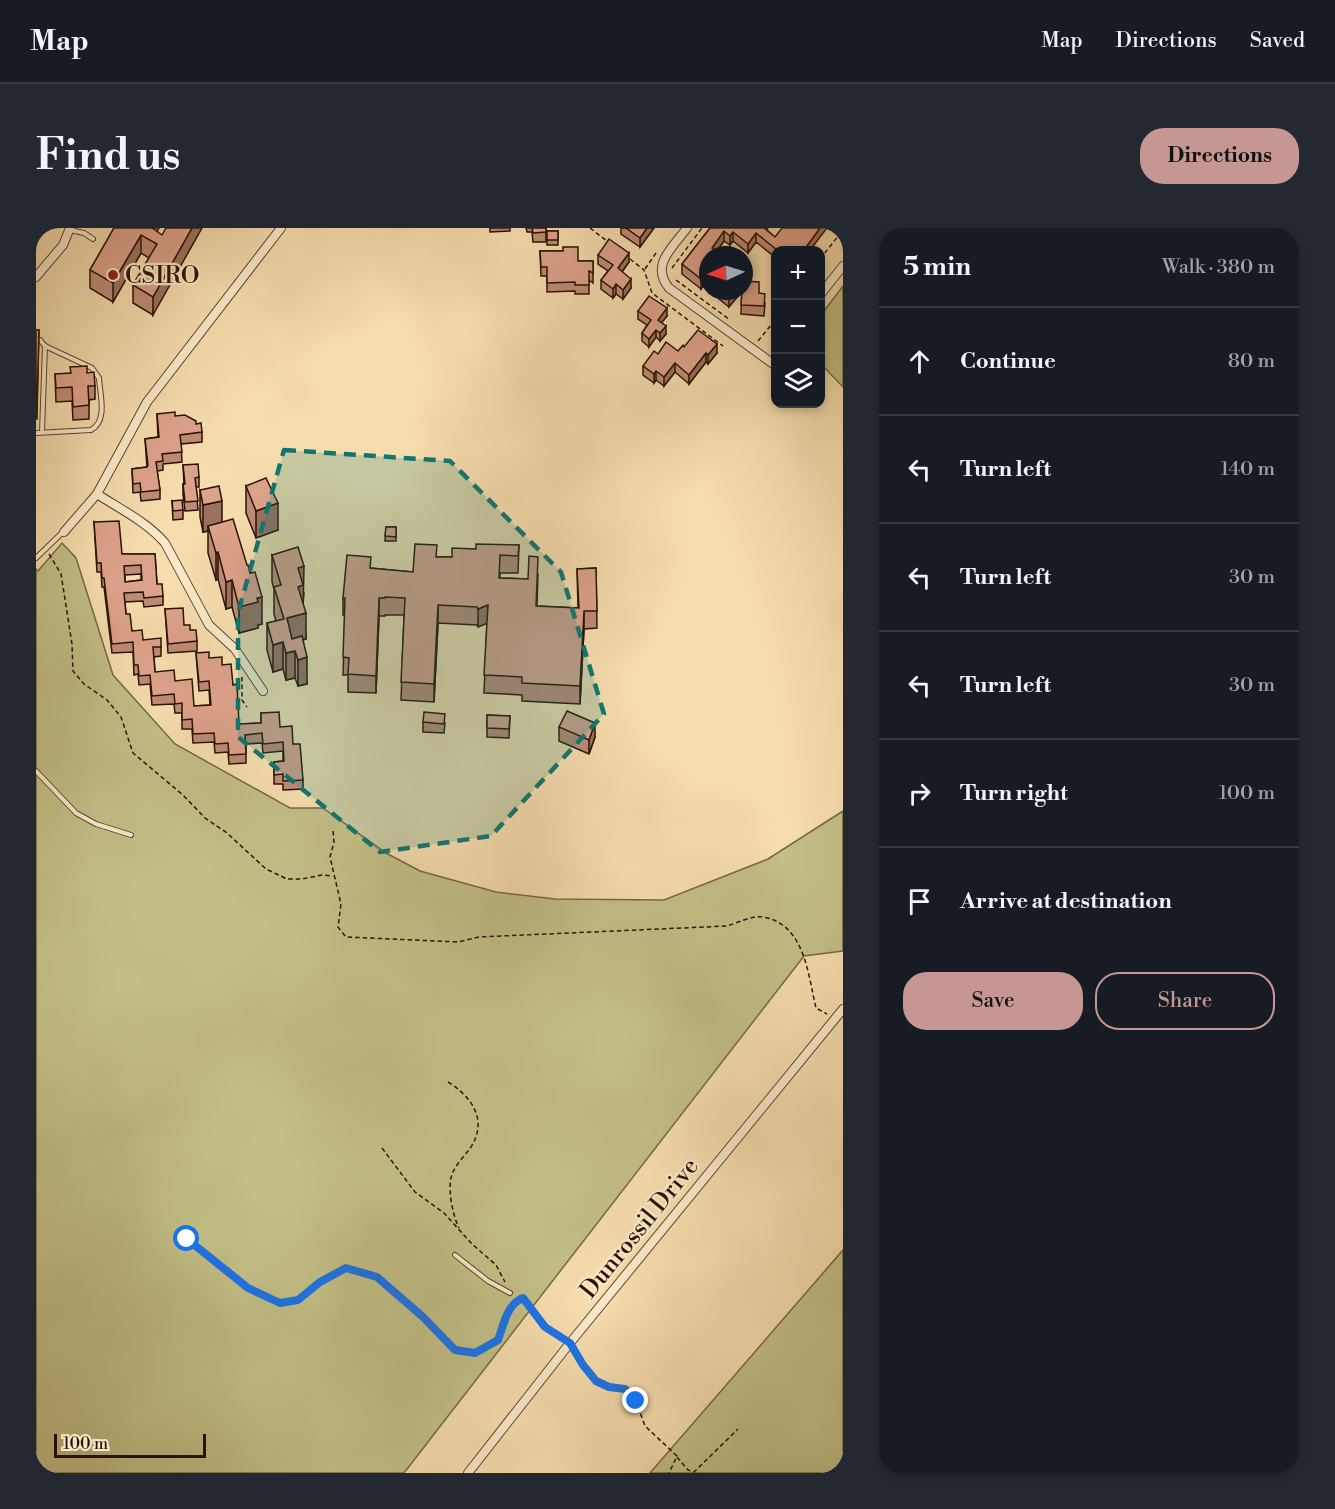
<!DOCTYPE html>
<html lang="en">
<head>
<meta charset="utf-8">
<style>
  :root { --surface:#171b24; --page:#242831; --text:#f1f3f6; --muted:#9ea1a6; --line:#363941; --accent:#c59692 }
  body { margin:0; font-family:"Libre Bodoni",serif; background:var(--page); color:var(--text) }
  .controls { position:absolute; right:18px; top:18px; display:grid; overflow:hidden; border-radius:12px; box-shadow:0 3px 9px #0003 }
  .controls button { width:54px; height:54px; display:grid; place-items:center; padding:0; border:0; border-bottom:2px solid var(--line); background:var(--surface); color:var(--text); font:30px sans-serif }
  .compass { position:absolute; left:663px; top:18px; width:54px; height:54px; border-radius:50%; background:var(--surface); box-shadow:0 3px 9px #0003; rotate:266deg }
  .scale { position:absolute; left:18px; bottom:15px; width:152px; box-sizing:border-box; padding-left:6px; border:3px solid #291300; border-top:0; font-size:16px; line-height:21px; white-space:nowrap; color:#291300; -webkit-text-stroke:4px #f9e9ca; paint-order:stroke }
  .stop { position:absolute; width:18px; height:18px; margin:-14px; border:4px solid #1a73e8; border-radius:50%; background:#fff }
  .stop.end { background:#1a73e8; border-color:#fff; box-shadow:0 2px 6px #0008 }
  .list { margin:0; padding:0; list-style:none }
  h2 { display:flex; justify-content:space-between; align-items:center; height:78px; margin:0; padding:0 24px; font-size:26px }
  h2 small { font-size:20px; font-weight:400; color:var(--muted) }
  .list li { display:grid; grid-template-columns:39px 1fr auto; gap:18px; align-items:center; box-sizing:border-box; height:108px; padding:0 24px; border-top:2px solid var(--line) }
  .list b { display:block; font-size:22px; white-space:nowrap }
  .list em { font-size:20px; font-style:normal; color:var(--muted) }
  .actions { display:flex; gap:12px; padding:18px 24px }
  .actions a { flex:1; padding:14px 0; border:2px solid var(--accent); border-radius:24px; text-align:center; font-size:21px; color:var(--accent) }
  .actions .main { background:var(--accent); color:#111 }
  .icon { flex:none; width:33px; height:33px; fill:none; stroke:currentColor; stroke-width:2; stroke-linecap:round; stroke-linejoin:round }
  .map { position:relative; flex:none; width:807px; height:1245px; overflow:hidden; border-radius:24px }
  header { display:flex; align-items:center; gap:36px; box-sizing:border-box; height:84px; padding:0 30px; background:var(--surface); border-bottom:2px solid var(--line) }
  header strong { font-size:28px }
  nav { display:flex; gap:33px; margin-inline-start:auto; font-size:21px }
  .intro { display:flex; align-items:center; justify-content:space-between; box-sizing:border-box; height:144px; padding:0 36px }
  h1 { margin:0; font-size:42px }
  .button { padding:15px 27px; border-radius:24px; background:var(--accent); color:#111; font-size:21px; font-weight:700 }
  main { display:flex; gap:36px; padding:0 36px }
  aside { flex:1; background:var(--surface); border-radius:24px; box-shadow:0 3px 9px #0003 }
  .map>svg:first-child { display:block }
</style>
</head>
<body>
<header>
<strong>Map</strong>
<nav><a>Map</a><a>Directions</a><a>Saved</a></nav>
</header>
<div class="intro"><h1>Find us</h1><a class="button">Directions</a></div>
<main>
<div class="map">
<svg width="807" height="1245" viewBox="0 0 807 1245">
  <rect width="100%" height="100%" fill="#f6ddae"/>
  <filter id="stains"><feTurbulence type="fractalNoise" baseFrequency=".00333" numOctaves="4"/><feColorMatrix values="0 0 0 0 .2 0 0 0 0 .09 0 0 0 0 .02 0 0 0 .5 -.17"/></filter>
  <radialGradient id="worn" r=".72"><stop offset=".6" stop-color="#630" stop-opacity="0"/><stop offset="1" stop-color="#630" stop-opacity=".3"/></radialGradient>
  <!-- green -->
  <g fill="#c2bf86" stroke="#766943" stroke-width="1.5">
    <polygon points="807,58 807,159 785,136 785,87"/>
    <polygon points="26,315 40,330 77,447 139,516 254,580 287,580 350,625 384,643 460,664 519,671 628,672 732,631 807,583 807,723 768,728 368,1245 0,1245 0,341 2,343"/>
    <polygon points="807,1022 807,1245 614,1245"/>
  </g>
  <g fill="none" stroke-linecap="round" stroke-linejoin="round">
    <defs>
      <g id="lane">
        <polyline points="34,2 48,5 57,11"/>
        <path d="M0,111l4,1 5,6 47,22 7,10c1,17 9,43 -8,52l-55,3"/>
        <polyline points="6,204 9,118"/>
        <polyline points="0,330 27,304"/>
        <polyline points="0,543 40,585 60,596 95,607"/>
        <polyline points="419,1027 452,1053 474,1065"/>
      </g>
      <g id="street">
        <path d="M651,0c-14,19 -37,37 -18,60l107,78"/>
        <polyline points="0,49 27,17 34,0"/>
        <polyline points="784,67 807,38"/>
        <path d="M61,266c23,15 50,28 68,49l44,82 26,24 28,42"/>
        <polyline points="28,304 61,266 111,174 245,0"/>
        <polyline points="432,1245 534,1115 807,781"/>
      </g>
    </defs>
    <!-- lane casing -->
    <use href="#lane" stroke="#5c462c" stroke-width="6"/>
    <!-- street casing -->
    <use href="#street" stroke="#5c462c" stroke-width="10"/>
    <!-- path -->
    <g stroke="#291300" stroke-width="1.5" stroke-dasharray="4.5 3" stroke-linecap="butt">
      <polyline points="554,0 571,13"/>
      <polyline points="594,31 608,42 616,65 687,118"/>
      <polyline points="784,31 807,2"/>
      <polyline points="636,40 666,0"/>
      <polyline points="609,41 620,25"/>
      <polyline points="640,52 694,92"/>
      <polyline points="722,113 740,91"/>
      <polyline points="13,326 25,346 36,416 37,443 48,456 71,472 85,489 97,525 147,567 169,590 191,605 230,641 251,651 266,651 286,647 296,648"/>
      <polyline points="206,449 206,472 211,479"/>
      <path d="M297,603l1,11 -4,15 11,47 -3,23 8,10 112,5 21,-5 248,-11c10,-3 26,-11 36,-9 42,7 45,58 53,91l11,6"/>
      <path d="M412,854c24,15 40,38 23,65 -7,10 -18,20 -20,31 -3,14 2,38 8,50"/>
      <polyline points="346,920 379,964 408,985 436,1016 460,1037 469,1054"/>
      <path d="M151,1010l61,50 32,15 18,-3 22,-18 26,-14 31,9 46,40 32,32 20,3 23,-12c6,-16 9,-35 25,-42l22,29 16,10"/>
      <polyline points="538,1123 547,1138 560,1153 573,1159 589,1161 600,1173 609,1198 641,1228 633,1245"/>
      <polyline points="641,1229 652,1242 658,1244 702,1201"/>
    </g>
    <!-- lane -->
    <use href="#lane" stroke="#f9e9ca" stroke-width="4"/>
    <!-- street -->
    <use href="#street" stroke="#f9e9ca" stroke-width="8"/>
  </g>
  <!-- wall -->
  <g fill="#be8b78" stroke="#291300" stroke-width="1.5" fill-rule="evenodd">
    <polygon points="78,0 123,0 121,4 117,87 97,75 97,57 113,30 105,25 77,74 54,60 54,42"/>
    <polygon points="454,0 474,0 474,3 454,4"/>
    <polygon points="490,0 510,0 510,14 497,14 496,4 491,4"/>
    <polygon points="585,0 618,0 604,19 585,6"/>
    <polygon points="674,0 732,0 731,2 739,9 779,15 774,22 740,22 740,30 720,14 712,25 697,13 694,17 688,13 681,23 672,27 672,62 667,58 665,61 646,46 646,36"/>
    <rect x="511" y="3" width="11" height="14"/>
    <polygon points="504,23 527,23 542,33 557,33 557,55 553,52 553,66 539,66 539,63 511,64 511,48 505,48"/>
    <polygon points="562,27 593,34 586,44 595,60 587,71 580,66 577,70 565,61 565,52 572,43 562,36"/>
    <polygon points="673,63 708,63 723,65 729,75 728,88 705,86 706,63 693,79"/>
    <polygon points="602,83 631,88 626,94 630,106 624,113 620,109 613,119 606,113 606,105 611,97 602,91"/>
    <polygon points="0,102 3,102 1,191 0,191"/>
    <polygon points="648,119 681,125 672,136 670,134 653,156 639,144 628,158 620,152 618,155 607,147 607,138 622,126 642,123"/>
    <polygon points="51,145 59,158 59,171 53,172 53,191 37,192 36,173 20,174 19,146"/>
    <polygon points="121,186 139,188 160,196 166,204 166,214 145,216 146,234 127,236 127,242 121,243 124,262 124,271 105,273 104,264 97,265 96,241 111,239 109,211 122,209"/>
    <polygon points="147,237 163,249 163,259 160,259 162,282 149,283 147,266 147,256 148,256"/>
    <polygon points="210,258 242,302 220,310 210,285"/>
    <polygon points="164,262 186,294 226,396 222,397 222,400 203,405 196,379 190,381 182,351 180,352 172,325 172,303 167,304 164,289"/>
    <polygon points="136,273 147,282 147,291 137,292"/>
    <path d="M58,294l28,32h33l2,30 6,12v9l-19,2 -1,-6 -18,1 1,12 6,17 11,9 18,7v9l-7,1 1,15 20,9 19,25 16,-1 -1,-15 -10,1 -3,-38 26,12 11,20 6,39 22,-1v-10l19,14 13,17 10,36v9l-20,1v-6h-9v-22l9,-1v-10l-20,2 -1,-10 -16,1v19l-17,1 -1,-12 -13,1 -1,-11 -21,1 -1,-14h-10v-16h-7l-1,-9 -22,1 -2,-21 -11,1 -1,-11 -4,1 -1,-23 -21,1 -8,-66h-2l-1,-15h-4zM105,346v6l-16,2v-7z"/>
    <polygon points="350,299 360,299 360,313 349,313"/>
    <polygon points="483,317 482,345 464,345 464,350 492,351 502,346 501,378 542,380 541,341 560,340 561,400 548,401 544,476 486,473 486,467 448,465 451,395 442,399 441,397 402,395 398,474 365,472 368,387 349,387 349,388 343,388 340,465 312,464 312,447 307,447 309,387 307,387 307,370 335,340 377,344 401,329 416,329 440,321"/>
    <polygon points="236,327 268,365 267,376 270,411 267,412 271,456 262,458 259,450 250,452 247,441 237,444 231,422 231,395 240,393 238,386 238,361 236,354"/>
    <polygon points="129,381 154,402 161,413 161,423 132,425"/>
    <polygon points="451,487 474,488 473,510 451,509"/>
    <polygon points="387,494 409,495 408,505 387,504"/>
    <polygon points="523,499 559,509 553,526 523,513"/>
  </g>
  <!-- shaded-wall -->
  <g fill="#9b7161" stroke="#291300" stroke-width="1.5">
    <polygon points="156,0 166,0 117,87 117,69"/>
    <polygon points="611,0 618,0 604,19 604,10"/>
    <polygon points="784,0 791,0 774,22 768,22"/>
    <polygon points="688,3 688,13 678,27 676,20"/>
    <polygon points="697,4 697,13 694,17 694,8"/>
    <polygon points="720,5 720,14 712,25 712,16"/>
    <polygon points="105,7 105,25 77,74 77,55"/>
    <polygon points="593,25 593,34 582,49 582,40"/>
    <polygon points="667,49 667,58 665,61 665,51"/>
    <polygon points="595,51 595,60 587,71 587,62"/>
    <polygon points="580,56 580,66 577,70 577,61"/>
    <polygon points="699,63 706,63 693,79 693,70"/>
    <polygon points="631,80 631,88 622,99 622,92"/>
    <polygon points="630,98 630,106 624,113 624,105"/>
    <polygon points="620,102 620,109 613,119 613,111"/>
    <polygon points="681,116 681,125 672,136 672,127"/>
    <polygon points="670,125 670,134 653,156 653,147"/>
    <polygon points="639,135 639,144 628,158 628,149"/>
    <polygon points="620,143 620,152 618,155 618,146"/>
    <polygon points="186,273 186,300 172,298 172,303 167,304 167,277"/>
    <polygon points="242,275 242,302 220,310 220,283"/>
    <polygon points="182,324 182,351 180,352 180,325"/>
    <polygon points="268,338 267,384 262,385 262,340"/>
    <polygon points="196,352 196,379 190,381 190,354"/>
    <polygon points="226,369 226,396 222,397 222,400 203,405 203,379 221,370"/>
    <polygon points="343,370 343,388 340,465 340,448"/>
    <polygon points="402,377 402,395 398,474 398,456"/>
    <polygon points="452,377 452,395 442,399 442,381"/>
    <polygon points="548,383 548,401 544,476 544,458"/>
    <polygon points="270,385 270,411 251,417 251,390"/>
    <polygon points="247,414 247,441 237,444 237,417"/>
    <polygon points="259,423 259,450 250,452 250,425"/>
    <polygon points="271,429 271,456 262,458 262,432"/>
    <polygon points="559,495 559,509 553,526 553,512"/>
  </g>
  <!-- building -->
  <g fill="#dda28b" stroke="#291300" stroke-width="1.5" fill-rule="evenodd">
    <polygon points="78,0 116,0 126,7 130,0 156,0 117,69 97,57 121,16 105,7 77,55 54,42"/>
    <polygon points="496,0 510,0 510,4 497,5"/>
    <polygon points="590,0 611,0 604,10"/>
    <polygon points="674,0 728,0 739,9 746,0 784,0 768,22 741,22 720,5 712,16 697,4 694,8 688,3 676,20 682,24 680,26 682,27 672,27 672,53 667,49 665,51 646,36"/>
    <rect x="511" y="3" width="11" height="9"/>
    <polygon points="573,11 593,25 582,40 595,51 587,62 580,56 577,61 565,52 577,37 562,27"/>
    <polygon points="527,19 542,19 542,33 557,33 557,45 553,43 553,57 539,57 539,54 511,55 511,39 505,39 504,23 527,23"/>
    <polygon points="708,53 723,54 723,65 729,66 728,78 705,77 706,63 708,63"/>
    <polygon points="685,63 699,63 693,70"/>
    <polygon points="613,68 631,80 622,92 630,98 624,105 620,102 613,111 606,105 615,92 602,83"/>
    <polygon points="0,102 3,102 1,173 0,173"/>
    <polygon points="662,102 681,116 672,127 670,125 653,147 639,135 628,149 620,143 618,146 607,138 618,123 622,126 630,114 642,123 647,117 648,119"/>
    <polygon points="51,138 51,145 58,144 59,158 52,158 53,177 37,179 36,159 20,160 19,146 35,145 34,139"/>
    <polygon points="139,184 139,188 149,187 160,193 160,196 165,195 166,204 144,207 146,224 126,226 127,233 120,234 124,262 105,264 104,255 97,256 96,241 111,239 112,237 109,211 123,209 121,186"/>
    <polygon points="162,236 163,249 159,250 162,273 149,274 147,256 149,256 147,237"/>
    <polygon points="230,250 242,275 220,283 210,258"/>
    <polygon points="183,258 186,273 167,277 164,262"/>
    <polygon points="146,272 147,282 137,283 136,273"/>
    <polygon points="197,291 211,337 212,337 214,345 219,344 226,369 221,370 222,374 203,379 196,352 190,354 182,324 180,325 172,298"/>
    <path d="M83,293l3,33h33l2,30h5l1,12 -19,2 -1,-6 -19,1 2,21h4l2,17 10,-1 1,10 18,-2v9h-8l2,25 19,-2 1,11 17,-2 2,27 17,-1 -2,-24 -10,1 -3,-29 13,-1v6l13,-1v8l9,-1 2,21 4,-1 2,40 22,-1v-10l18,-1 1,15 12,-1 1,18h7l3,36 -20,1v-7l-9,1v-13l10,-1 -1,-19 -20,2 -1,-11 -17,2 1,19 -17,1 -1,-12 -13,1 -1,-11 -21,1 -1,-15 -10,1v-17l-7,1 -1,-10 -22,2 -2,-21 -11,1 -1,-11h-4l-1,-23 -21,2 -8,-66h-2l-1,-15h-4l-3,-41zM105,337l1,15 -17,2 -1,-16z"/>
    <polygon points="350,299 360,299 360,309 349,308"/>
    <polygon points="379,316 401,317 400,329 416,329 416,320 440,321 440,316 483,317 482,328 464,327 463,350 492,351 493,328 502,329 500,378 543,380 541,341 560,340 561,383 548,383 544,458 486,455 486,449 448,447 452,377 442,381 441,379 402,377 398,456 365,454 369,370 349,369 349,370 343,370 340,448 312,446 313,430 307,429 309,370 307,370 311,327 335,329 334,340 377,344"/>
    <polygon points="262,319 268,338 262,340 267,357 262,359 270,385 251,390 256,411 266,408 271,429 262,432 259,423 250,425 247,414 237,417 231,395 248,391 238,359 245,357 236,327"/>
    <polygon points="147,380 148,397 154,397 154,402 160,402 161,413 132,416 129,381"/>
    <polygon points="531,483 559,495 553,512 523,499"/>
    <polygon points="388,484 409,486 408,496 387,494"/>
    <polygon points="451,487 474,488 473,501 451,500"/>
  </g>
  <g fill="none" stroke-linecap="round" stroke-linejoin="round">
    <!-- route -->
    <path stroke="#1a73e8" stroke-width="8" d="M151,1011l61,49 32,15 18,-3 22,-18 26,-14 31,9 46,40 32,33 20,3 23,-13c6,-16 9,-36 25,-42l22,29 25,16 13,22 13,16 13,6 16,2 11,12"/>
  </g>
  <!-- marked area -->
  <path fill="#0f766e" fill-opacity="0.2" stroke="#0f766e" stroke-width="4.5" stroke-dasharray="12 8" stroke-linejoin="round" d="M248,222l166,11 111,111 43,142 -113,122 -111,16 -142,-115v-124z"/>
  <!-- markers -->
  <circle fill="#8f2418" stroke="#f9e9ca" stroke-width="2" cx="77" cy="47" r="6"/>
  <g text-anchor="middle" stroke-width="4.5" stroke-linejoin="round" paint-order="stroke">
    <!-- poi labels -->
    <g font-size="24" fill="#291300" stroke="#f9e9ca" text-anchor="start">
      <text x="89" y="55">CSIRO</text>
    </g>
    <!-- street labels -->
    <g font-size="24" fill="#291300" stroke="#f9e9ca">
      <text transform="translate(603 1000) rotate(-51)" y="8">Dunrossil Drive</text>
    </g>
  </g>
  <rect width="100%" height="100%" filter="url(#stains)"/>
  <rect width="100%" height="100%" fill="url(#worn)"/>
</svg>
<div class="controls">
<button>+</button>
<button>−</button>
<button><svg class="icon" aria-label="layers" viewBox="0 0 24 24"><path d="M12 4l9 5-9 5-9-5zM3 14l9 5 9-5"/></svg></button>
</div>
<svg class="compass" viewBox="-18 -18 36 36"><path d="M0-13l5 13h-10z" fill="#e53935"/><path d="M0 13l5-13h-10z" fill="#9ea1a6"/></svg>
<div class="scale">100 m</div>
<div class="stop" style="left:151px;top:1011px"></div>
<div class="stop end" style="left:600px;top:1173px"></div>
</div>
<aside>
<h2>5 min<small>Walk · 380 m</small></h2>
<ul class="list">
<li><svg class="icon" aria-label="ahead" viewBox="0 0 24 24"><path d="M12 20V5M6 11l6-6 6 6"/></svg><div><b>Continue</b></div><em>80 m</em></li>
<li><svg class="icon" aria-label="left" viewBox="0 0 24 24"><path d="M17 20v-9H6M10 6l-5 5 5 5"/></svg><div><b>Turn left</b></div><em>140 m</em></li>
<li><svg class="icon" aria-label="left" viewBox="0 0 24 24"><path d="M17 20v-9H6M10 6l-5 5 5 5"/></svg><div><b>Turn left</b></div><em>30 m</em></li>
<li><svg class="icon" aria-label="left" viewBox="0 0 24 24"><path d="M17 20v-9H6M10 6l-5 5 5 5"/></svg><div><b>Turn left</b></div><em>30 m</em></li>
<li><svg class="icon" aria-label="right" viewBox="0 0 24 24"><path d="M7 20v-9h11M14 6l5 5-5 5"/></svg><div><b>Turn right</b></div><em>100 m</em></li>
<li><svg class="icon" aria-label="arrive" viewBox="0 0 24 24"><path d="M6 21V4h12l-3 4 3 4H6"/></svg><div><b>Arrive at destination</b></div></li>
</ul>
<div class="actions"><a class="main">Save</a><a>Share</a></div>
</aside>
</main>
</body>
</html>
